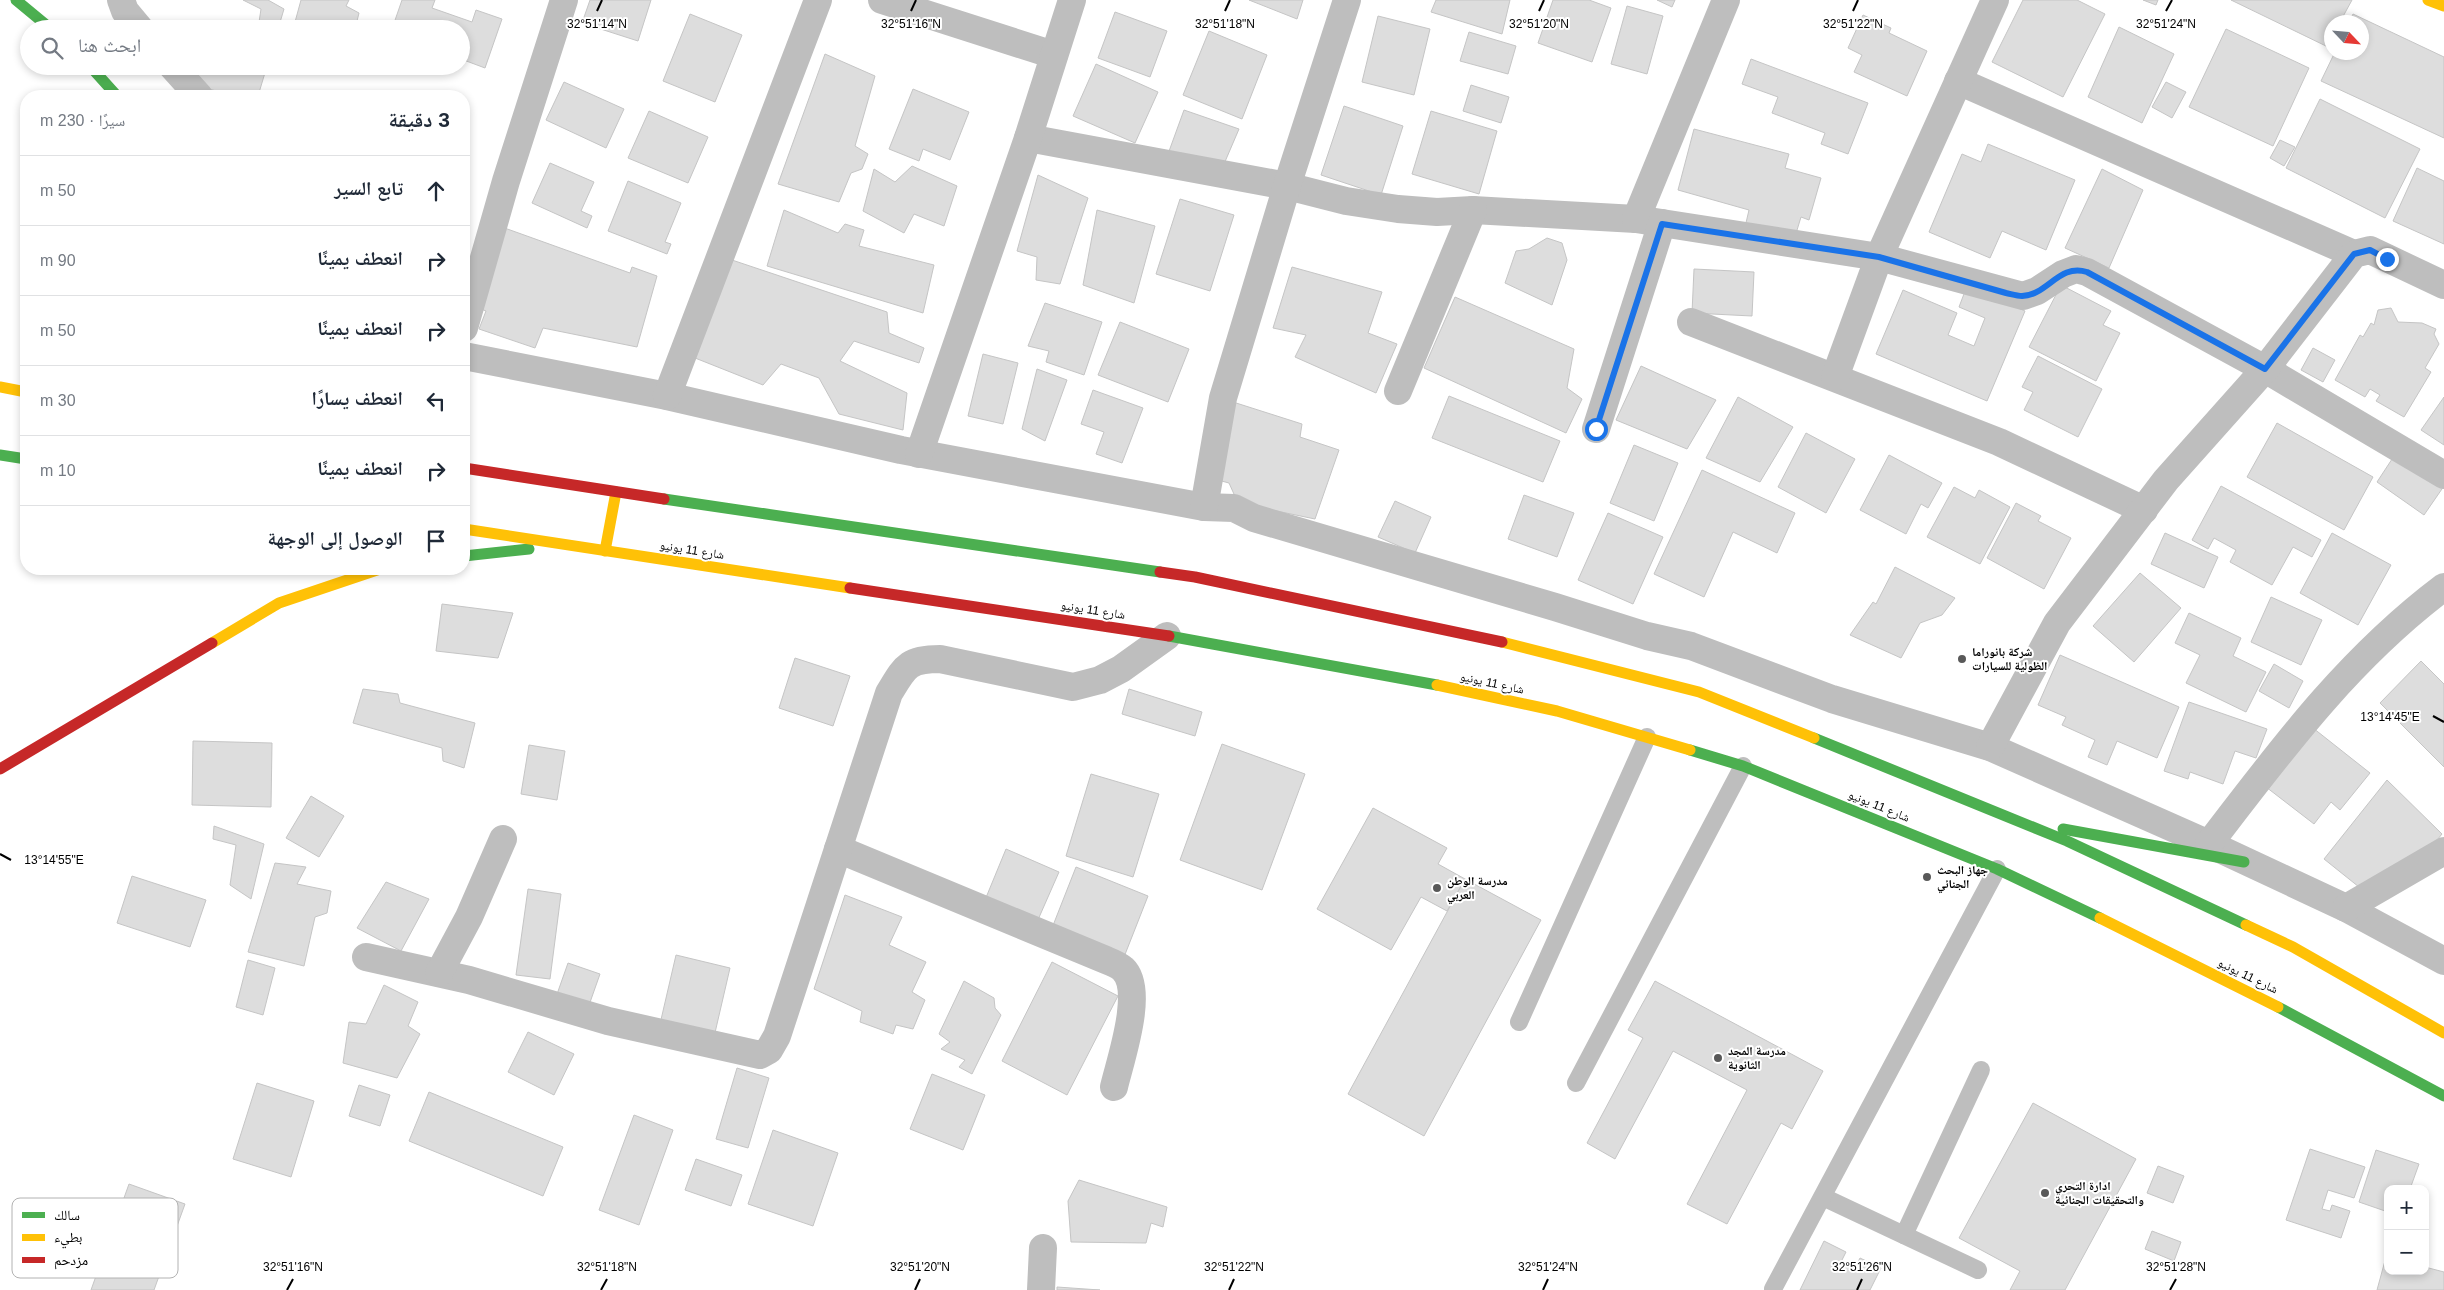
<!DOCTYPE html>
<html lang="ar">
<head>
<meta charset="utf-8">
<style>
  :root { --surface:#fff; --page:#f6f6f7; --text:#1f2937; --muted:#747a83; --line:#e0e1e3 }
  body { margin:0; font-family:Helvetica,"Noto Naskh Arabic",sans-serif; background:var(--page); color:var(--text); direction:rtl }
  .controls { position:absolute; right:15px; bottom:15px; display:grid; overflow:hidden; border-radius:10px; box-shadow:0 2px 8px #0003 }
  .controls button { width:45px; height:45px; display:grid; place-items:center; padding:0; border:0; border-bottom:1px solid var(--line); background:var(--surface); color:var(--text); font:25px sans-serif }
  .compass { position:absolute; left:2324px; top:15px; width:45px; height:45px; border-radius:50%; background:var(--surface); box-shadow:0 2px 8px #0003; rotate:116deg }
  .stop { position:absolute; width:15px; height:15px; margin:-11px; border:4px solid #1a73e8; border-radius:50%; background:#fff }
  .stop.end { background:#1a73e8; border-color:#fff; box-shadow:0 1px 5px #0008 }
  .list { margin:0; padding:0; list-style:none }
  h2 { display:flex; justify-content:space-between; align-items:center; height:65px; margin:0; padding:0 20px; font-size:21px }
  h2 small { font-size:16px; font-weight:400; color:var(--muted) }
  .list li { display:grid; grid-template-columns:32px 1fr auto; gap:15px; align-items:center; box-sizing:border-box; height:70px; padding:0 20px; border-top:1px solid var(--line) }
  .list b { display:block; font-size:19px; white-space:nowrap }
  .list em { font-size:16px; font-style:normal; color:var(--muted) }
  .icon { flex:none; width:28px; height:28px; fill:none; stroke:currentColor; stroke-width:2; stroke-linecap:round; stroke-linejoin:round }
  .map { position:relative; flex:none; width:2444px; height:1290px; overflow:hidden; direction:ltr }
  .search { position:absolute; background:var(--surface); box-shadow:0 2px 8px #0003; left:20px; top:20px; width:450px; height:55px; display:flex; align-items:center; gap:12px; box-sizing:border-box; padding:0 18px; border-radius:28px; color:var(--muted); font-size:19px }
  .panel { position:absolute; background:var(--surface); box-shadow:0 2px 8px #0003; left:20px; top:90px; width:450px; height:485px; border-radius:20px; direction:rtl }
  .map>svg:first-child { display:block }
</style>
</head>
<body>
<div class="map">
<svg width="2444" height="1290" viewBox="0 0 2444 1290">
  <rect width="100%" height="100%" fill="#fff"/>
  <!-- building -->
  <g fill="#ddd" stroke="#c5c5c5">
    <polygon points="243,0 268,0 284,9 278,29 258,29 261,9"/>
    <polygon points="301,0 349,0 346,6 359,13 355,29 317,29 295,22"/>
    <polygon points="402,0 435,0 432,8 472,22 476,10 502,19 485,68 461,59 461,29 392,29"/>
    <polygon points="590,0 651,0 638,41 582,23"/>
    <polygon points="1249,0 1303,0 1297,19"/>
    <polygon points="1436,0 1510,0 1502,34 1431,12"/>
    <polygon points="1553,0 1589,0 1611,8 1592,62 1538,43"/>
    <polygon points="1657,0 1675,0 1672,7"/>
    <polygon points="2023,0 2077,0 2105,14 2063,97 1992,62"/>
    <polygon points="2143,0 2158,0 2156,5"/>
    <polygon points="2231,0 2352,0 2340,22 2332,22 2332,40 2328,47"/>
    <polygon points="1627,6 1663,16 1647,74 1611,64"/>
    <polygon points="1115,12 1167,31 1150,77 1098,58"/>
    <polygon points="690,14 742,35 715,102 663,81"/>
    <polygon points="2353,14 2444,57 2444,138 2321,81 2335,52 2362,52 2362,22 2349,22"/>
    <polygon points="1863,15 1891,28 1889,33 1927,51 1907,96 1854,72 1862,55 1848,48"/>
    <polygon points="1378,16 1430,29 1414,95 1362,82"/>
    <polygon points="2119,27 2174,54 2142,123 2088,97"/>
    <polygon points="2226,29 2309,68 2273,146 2189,107"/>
    <polygon points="1209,31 1267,55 1242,119 1183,95"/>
    <polygon points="1469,32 1516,46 1508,74 1460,61"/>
    <polygon points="825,54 875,76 855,146 868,154 862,169 851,173 839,202 778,184"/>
    <polygon points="1751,59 1868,103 1848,154 1821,144 1825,133 1772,113 1778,97 1742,84"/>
    <polygon points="1096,64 1158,92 1135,143 1073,116"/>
    <polygon points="200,66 267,66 258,96 234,96 195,85"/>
    <polygon points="564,82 624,109 606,148 546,120"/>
    <polygon points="2166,82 2186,92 2172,118 2152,107"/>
    <polygon points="1471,85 1509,97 1501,123 1463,111"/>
    <polygon points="913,89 969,112 950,160 923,149 919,161 889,149"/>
    <polygon points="2320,99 2420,149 2385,218 2286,168"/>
    <polygon points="1344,106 1403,126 1381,195 1321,175"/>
    <polygon points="1184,110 1239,129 1221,171 1168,154"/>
    <polygon points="649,111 708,137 688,183 628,158"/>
    <polygon points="1431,111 1497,131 1479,194 1412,174"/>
    <polygon points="1694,129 1789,154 1785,168 1821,178 1809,220 1801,217 1794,240 1745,227 1749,210 1678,190"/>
    <polygon points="2280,140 2295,147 2284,166 2270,158"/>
    <polygon points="1988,144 2075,180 2046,250 2002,231 1990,258 1929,232 1962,154 1981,162"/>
    <polygon points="550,163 594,182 581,211 592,216 587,228 532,203"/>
    <polygon points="912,166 957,186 944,226 914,214 904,233 863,211 874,169 895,182"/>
    <polygon points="2417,168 2444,181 2444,244 2393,221"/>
    <polygon points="2102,169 2143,190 2109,268 2065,248"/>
    <polygon points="1038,175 1088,198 1060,284 1036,280 1037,257 1017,251"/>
    <polygon points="628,181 681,203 665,242 671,244 667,254 608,231"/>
    <polygon points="1180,199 1234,215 1210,291 1156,274"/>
    <polygon points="784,210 838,233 845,224 864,230 859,246 934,265 923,313 767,266"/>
    <polygon points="1097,210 1155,226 1134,303 1083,285"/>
    <polygon points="499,226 630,273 632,267 657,276 637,347 543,328 535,348 479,329 486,311 471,305"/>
    <polygon points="1547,238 1562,243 1567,260 1552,305 1505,283 1516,251 1529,249"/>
    <polygon points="726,258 887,312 889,333 924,348 919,363 854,341 840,361 907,393 903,430 839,414 819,378 781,364 763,385 690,356"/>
    <polygon points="1292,267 1382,292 1368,333 1397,344 1376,393 1295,357 1306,335 1273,328"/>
    <polygon points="1694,269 1754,272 1752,316 1692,313"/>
    <polygon points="2061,285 2111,311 2103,325 2120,333 2096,381 2029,347"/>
    <polygon points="1967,286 2025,311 1987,401 1876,354 1903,290 1957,313 1948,335 1974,346 1985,318 1959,307"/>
    <polygon points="1455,297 1574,349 1567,388 1582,399 1566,433 1424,368"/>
    <polygon points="1045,303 1102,322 1084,375 1046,362 1049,351 1028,346"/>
    <polygon points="2391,308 2398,322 2422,323 2436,329 2434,334 2439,344 2425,368 2431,372 2404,417 2376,401 2380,395 2370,389 2365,397 2335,380 2360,335 2363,337 2371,323 2374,325 2378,310"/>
    <polygon points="1120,322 1189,349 1168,402 1098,375"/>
    <polygon points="2313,348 2335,360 2323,382 2301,370"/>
    <polygon points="983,354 1018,363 1003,424 968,416"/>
    <polygon points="2038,356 2102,389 2078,437 2024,410 2033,392 2022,387"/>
    <polygon points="1641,366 1716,400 1687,449 1616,420"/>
    <polygon points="1037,369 1067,380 1045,441 1022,429"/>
    <polygon points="1093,390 1143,408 1122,463 1096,454 1104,432 1081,424"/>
    <polygon points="1449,396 1560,441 1543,482 1432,438"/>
    <polygon points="1738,397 1793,427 1760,482 1706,458"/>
    <polygon points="2444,397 2444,445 2421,430"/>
    <polygon points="1233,402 1302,424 1300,437 1339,450 1315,519 1238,503 1229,483 1214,479"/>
    <polygon points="2277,423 2373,477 2344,530 2247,477"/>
    <polygon points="1806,433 1855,459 1826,513 1778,487"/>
    <polygon points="1634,445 1678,463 1654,521 1610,503"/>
    <polygon points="2396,453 2444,486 2424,515 2377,482"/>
    <polygon points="1889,455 1942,483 1928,508 1921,504 1906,534 1860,510"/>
    <polygon points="1702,470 1795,513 1777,553 1733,532 1704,597 1654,574"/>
    <polygon points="2221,486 2321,540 2312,557 2293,547 2272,585 2230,562 2236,550 2214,538 2208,549 2192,540"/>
    <polygon points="1954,487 1975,498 1979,490 2010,507 1980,564 1927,537"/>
    <polygon points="1524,495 1574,513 1557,557 1508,539"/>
    <polygon points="1395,501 1431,517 1415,553 1378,537"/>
    <polygon points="2016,503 2041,516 2038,521 2071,538 2044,589 1987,558"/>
    <polygon points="1608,513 1663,537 1633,604 1578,580"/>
    <polygon points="2165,533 2218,557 2204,588 2151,564"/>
    <polygon points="2332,533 2391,565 2358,625 2300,593"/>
    <polygon points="1895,567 1955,598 1942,615 1920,623 1901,658 1850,635 1873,602 1876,604"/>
    <polygon points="2140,573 2181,608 2134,662 2093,626"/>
    <polygon points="2271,597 2322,620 2301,665 2251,642"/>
    <polygon points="442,604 513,613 498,658 436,651"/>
    <polygon points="2189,613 2241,638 2233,656 2266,672 2246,712 2186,683 2200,655 2175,643"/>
    <polygon points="2060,655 2179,707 2157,758 2117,741 2107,765 2088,757 2095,740 2062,725 2066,717 2038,705"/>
    <polygon points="795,658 850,676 833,726 779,708"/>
    <polygon points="2421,661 2444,684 2444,767 2380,703"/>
    <polygon points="2274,664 2303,681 2289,708 2259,691"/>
    <polygon points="363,689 398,694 400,703 475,723 464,768 443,761 442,748 353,723"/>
    <polygon points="1129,689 1202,712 1195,736 1122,714"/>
    <polygon points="2189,702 2267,729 2256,758 2235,751 2223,784 2190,772 2188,779 2164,771"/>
    <polygon points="2313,728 2370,773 2340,810 2331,802 2314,824 2266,787"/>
    <polygon points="193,741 272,743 271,807 192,805"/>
    <polygon points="1222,744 1305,774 1262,890 1180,860"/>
    <polygon points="529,745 565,751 557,800 521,794"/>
    <polygon points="1091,774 1159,794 1133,877 1066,856"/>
    <polygon points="2387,780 2442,834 2418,863 2359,887 2324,859"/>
    <polygon points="311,796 344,816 319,857 286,838"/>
    <polygon points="1373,808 1447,848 1438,864 1465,879 1447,911 1421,897 1391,950 1317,909"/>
    <polygon points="214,826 264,844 251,899 230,885 236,845 213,839"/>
    <polygon points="1006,849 1059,872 1037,922 985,900"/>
    <polygon points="275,863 306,867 297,884 331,891 327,913 315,917 304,966 248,952"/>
    <polygon points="1076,867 1148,896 1124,957 1052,928"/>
    <polygon points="132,876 206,900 190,947 117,923"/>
    <polygon points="1465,879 1541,920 1424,1136 1348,1094"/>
    <polygon points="386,882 429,899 401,951 357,928"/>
    <polygon points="528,889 561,894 550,979 516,975"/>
    <polygon points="845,895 902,917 889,945 926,962 912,992 925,1000 913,1029 896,1025 893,1034 860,1022 862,1011 814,989"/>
    <polygon points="676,955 730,968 714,1037 660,1024"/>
    <polygon points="248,960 275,968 263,1015 236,1007"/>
    <polygon points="1052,962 1118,996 1067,1095 1002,1061"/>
    <polygon points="568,963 600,974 588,1008 556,997"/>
    <polygon points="964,981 994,998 995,1008 1001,1015 972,1074 959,1067 965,1060 941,1049 950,1042 939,1034"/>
    <polygon points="1655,981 1823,1071 1792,1129 1781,1123 1727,1224 1687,1204 1747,1090 1673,1051 1615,1159 1587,1143 1643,1038 1628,1030"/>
    <polygon points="384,985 418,1002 408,1026 420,1034 397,1078 343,1063 349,1022 366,1024"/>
    <polygon points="528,1032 574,1054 554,1095 508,1072"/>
    <polygon points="737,1068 769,1078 748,1148 716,1139"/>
    <polygon points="932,1074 985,1095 963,1150 910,1129"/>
    <polygon points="257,1083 314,1101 291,1177 233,1159"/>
    <polygon points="359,1085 390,1095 380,1126 349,1116"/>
    <polygon points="429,1092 563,1147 543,1196 409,1141"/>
    <polygon points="2033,1103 2136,1159 2065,1290 2010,1290 2020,1271 1959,1238"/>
    <polygon points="634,1115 673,1130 639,1225 599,1210"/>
    <polygon points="773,1130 838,1153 813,1226 748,1204"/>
    <polygon points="2310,1149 2365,1167 2354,1198 2328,1190 2322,1209 2330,1211 2332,1205 2350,1211 2341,1238 2286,1220"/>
    <polygon points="2376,1150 2419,1164 2410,1189 2388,1189 2388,1212 2359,1202"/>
    <polygon points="696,1159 742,1175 731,1206 685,1190"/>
    <polygon points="2158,1166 2184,1176 2173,1203 2147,1193"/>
    <polygon points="1079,1180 1167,1207 1163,1227 1151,1223 1146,1243 1071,1242 1068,1201"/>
    <polygon points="129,1184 185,1204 154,1290 91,1290"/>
    <polygon points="2152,1231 2181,1242 2174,1261 2145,1249"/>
    <polygon points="1824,1241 1846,1252 1841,1262 1855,1268 1860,1258 1881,1268 1870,1290 1800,1290"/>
    <polygon points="2386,1257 2388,1258 2388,1271 2425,1271 2425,1267 2444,1272 2444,1290 2377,1290"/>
    <polygon points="1057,1287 1100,1290 1057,1290"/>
  </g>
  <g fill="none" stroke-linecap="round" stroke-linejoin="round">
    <!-- lane -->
    <g stroke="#bebebe" stroke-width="18">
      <polyline points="1519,1022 1647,737"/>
      <polyline points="1576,1083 1743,766"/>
      <polyline points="1823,1197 1978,1270"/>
      <polyline points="1904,1235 1981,1070"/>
      <polyline points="1773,1289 1997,869"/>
    </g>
    <!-- street -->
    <g stroke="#bebebe" stroke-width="28">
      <polyline points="121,0 125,11 140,29"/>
      <polyline points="882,0 1054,55"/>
      <polyline points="172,66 199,96"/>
      <polyline points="1958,81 2354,254"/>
      <polyline points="1028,138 1287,186 1346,201 1398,209 1437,212 1473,210 1636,219 1879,257 2023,296 2037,291 2063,274 2076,269 2087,272 2265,369 2444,475"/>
      <polyline points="1636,219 1726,0"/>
      <polyline points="1691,322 1999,442 2144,510"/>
      <polyline points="464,328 506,181 564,0"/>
      <polyline points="464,356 667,396 901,450 1204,507 1234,508 1254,518 1555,607 1647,636 1691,646 1832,699 1990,747 2209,844 2346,908 2444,961"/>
      <polyline points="1835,377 1879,257 1995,0"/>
      <polyline points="1398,391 1473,210"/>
      <polyline points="667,396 818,0"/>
      <polyline points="1596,429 1662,223"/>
      <polyline points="919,454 1028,138 1072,0"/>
      <polyline points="1204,507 1223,398 1287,186 1347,0"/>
      <polyline points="1990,747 2057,623 2166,480 2265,369 2354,254 2370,250 2444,285"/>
      <path d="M2209,844c72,-94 139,-185 235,-257"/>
      <path d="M838,849l268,111c5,2 13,5 17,9 22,21 -3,92 -9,118"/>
      <polyline points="2346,908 2444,851"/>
      <path d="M366,957l103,23 139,41 152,34 9,-5 8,-14 112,-343c16,-26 18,-34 51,-34l133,28 27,-7 21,-11 46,-33"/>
      <polyline points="439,973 469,917 503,839"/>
      <polyline points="1041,1290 1043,1248"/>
    </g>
    <!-- fast -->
    <g stroke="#4caf50" stroke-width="11">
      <polyline points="16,0 51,29"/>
      <polyline points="90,66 117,96"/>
      <polyline points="0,455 26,459"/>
      <polyline points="664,499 1160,572"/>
      <polyline points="464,556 529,549"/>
      <polyline points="1169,636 1437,685"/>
      <polyline points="1814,738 2067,841 2246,925"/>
      <polyline points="1690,750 1743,766 1997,869 2100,918"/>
      <polyline points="2063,829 2244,862"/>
      <polyline points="2278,1007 2444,1096"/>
    </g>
    <!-- slow -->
    <g stroke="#ffc107" stroke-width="11">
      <polyline points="2428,0 2444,6"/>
      <polyline points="0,387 26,392"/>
      <polyline points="464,529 850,588"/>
      <polyline points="605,551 616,492"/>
      <polyline points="1502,642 1699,692 1814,738"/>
      <polyline points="212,643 279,603 380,569"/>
      <polyline points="1437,685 1557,711 1690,750"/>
      <polyline points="2100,918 2278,1007"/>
      <polyline points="2246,925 2293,947 2444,1033"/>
    </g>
    <!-- jam -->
    <g stroke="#c62828" stroke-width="11">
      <polyline points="464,468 664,499"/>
      <polyline points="1160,572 1195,577 1502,642"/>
      <polyline points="850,588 1169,636"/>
      <polyline points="0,769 212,643"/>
    </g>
  </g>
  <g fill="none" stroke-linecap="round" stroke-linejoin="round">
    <!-- route -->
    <path stroke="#1a73e8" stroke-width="6" d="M1596,429l66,-205 217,33 127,36c5,1 11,3 16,3 26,-1 37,-33 65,-24l178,97 89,-115 16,-4 17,9"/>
  </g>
  <!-- ticks -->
  <path fill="none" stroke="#000" stroke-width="2" d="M597,11l5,-11M911,11l5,-11M1225,11l5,-11M1539,11l5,-11M1853,11l5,-11M2166,11l6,-11M2433,716l11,6M0,854l11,6M287,1290l6,-11M601,1290l6,-11M915,1290l5,-11M1229,1290l5,-11M1543,1290l5,-11M1857,1290l5,-11M2170,1290l6,-11"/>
  <!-- markers -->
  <g fill="#595959" stroke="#fff" stroke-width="2">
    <circle cx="1962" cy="659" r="5"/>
    <circle cx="1927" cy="877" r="5"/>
    <circle cx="1437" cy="888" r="5"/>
    <circle cx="1718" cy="1058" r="5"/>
    <circle cx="2045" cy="1193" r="5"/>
  </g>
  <g text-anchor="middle" stroke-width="4" stroke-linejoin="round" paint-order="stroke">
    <!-- street labels -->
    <g font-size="12" fill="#000" stroke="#fff">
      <text transform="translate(692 550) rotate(9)" y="4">شارع 11 يونيو</text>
      <text transform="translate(1093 610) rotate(9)" y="4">شارع 11 يونيو</text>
      <text transform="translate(1492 683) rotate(12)" y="4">شارع 11 يونيو</text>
      <text transform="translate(1879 806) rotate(22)" y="4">شارع 11 يونيو</text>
      <text transform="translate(2248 976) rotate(26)" y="4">شارع 11 يونيو</text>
    </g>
    <!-- poi labels -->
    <g font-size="12" font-weight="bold" fill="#000" stroke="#fff" text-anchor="start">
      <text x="1972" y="656">شركة بانوراما<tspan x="1972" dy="14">الظولية للسيارات</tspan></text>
      <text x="1937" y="874">جهاز البحث<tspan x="1937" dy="14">الجنائي</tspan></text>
      <text x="1447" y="885">مدرسة الوطن<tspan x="1447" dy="14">العربي</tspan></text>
      <text x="1728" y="1055">مدرسة المجد<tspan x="1728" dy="14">الثانوية</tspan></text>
      <text x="2055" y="1190">ادارة التحري<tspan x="2055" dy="14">والتحقيقات الجنائية</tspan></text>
    </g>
  </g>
  <!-- legend -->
  <rect x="12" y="1198" width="166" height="80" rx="8" fill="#fff" stroke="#b2b2b2" stroke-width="1"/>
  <rect x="22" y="1212" width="23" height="6" fill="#4caf50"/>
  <rect x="22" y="1234" width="23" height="7" fill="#ffc107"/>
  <rect x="22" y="1257" width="23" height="6" fill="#c62828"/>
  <g font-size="14" fill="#000">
    <text x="54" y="1220">سالك</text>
    <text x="54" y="1242">بطيء</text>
    <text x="54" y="1265">مزدحم</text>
  </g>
  <g font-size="12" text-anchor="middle" fill="#000" stroke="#fff" stroke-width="4" stroke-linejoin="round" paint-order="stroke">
    <text x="1225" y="28">32°51'18"N</text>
    <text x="1853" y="28">32°51'22"N</text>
    <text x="597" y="28">32°51'14"N</text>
    <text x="911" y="28">32°51'16"N</text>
    <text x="1539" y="28">32°51'20"N</text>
    <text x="2166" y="28">32°51'24"N</text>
    <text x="2390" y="721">13°14'45"E</text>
    <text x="54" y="864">13°14'55"E</text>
    <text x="293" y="1271">32°51'16"N</text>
    <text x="607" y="1271">32°51'18"N</text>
    <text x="920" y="1271">32°51'20"N</text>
    <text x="1234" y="1271">32°51'22"N</text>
    <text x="1548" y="1271">32°51'24"N</text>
    <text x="1862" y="1271">32°51'26"N</text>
    <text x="2176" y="1271">32°51'28"N</text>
  </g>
</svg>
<div class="controls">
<button>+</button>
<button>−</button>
</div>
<svg class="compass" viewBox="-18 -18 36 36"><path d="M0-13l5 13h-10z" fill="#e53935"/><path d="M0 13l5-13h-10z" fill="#747a83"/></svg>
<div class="stop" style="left:1596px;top:429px"></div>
<div class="stop end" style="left:2387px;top:259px"></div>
<div class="search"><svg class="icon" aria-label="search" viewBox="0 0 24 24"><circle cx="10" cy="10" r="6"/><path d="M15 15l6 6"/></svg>ابحث هنا</div>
<section class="panel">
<h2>3 دقيقة<small>سيرًا · 230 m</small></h2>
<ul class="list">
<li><svg class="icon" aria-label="ahead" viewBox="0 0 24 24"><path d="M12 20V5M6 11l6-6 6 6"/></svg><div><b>تابع السير</b></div><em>50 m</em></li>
<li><svg class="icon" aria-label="right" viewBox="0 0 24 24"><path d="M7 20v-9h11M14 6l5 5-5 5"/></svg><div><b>انعطف يمينًا</b></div><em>90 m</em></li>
<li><svg class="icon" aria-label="right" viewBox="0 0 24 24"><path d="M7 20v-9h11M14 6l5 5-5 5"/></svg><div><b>انعطف يمينًا</b></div><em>50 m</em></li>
<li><svg class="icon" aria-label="left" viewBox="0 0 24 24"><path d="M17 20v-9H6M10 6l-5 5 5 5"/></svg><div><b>انعطف يسارًا</b></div><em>30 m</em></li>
<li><svg class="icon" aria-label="right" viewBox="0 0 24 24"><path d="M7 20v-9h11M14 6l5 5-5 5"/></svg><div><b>انعطف يمينًا</b></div><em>10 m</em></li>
<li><svg class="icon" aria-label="arrive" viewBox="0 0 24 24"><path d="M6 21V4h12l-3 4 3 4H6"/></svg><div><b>الوصول إلى الوجهة</b></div></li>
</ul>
</section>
</div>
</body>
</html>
